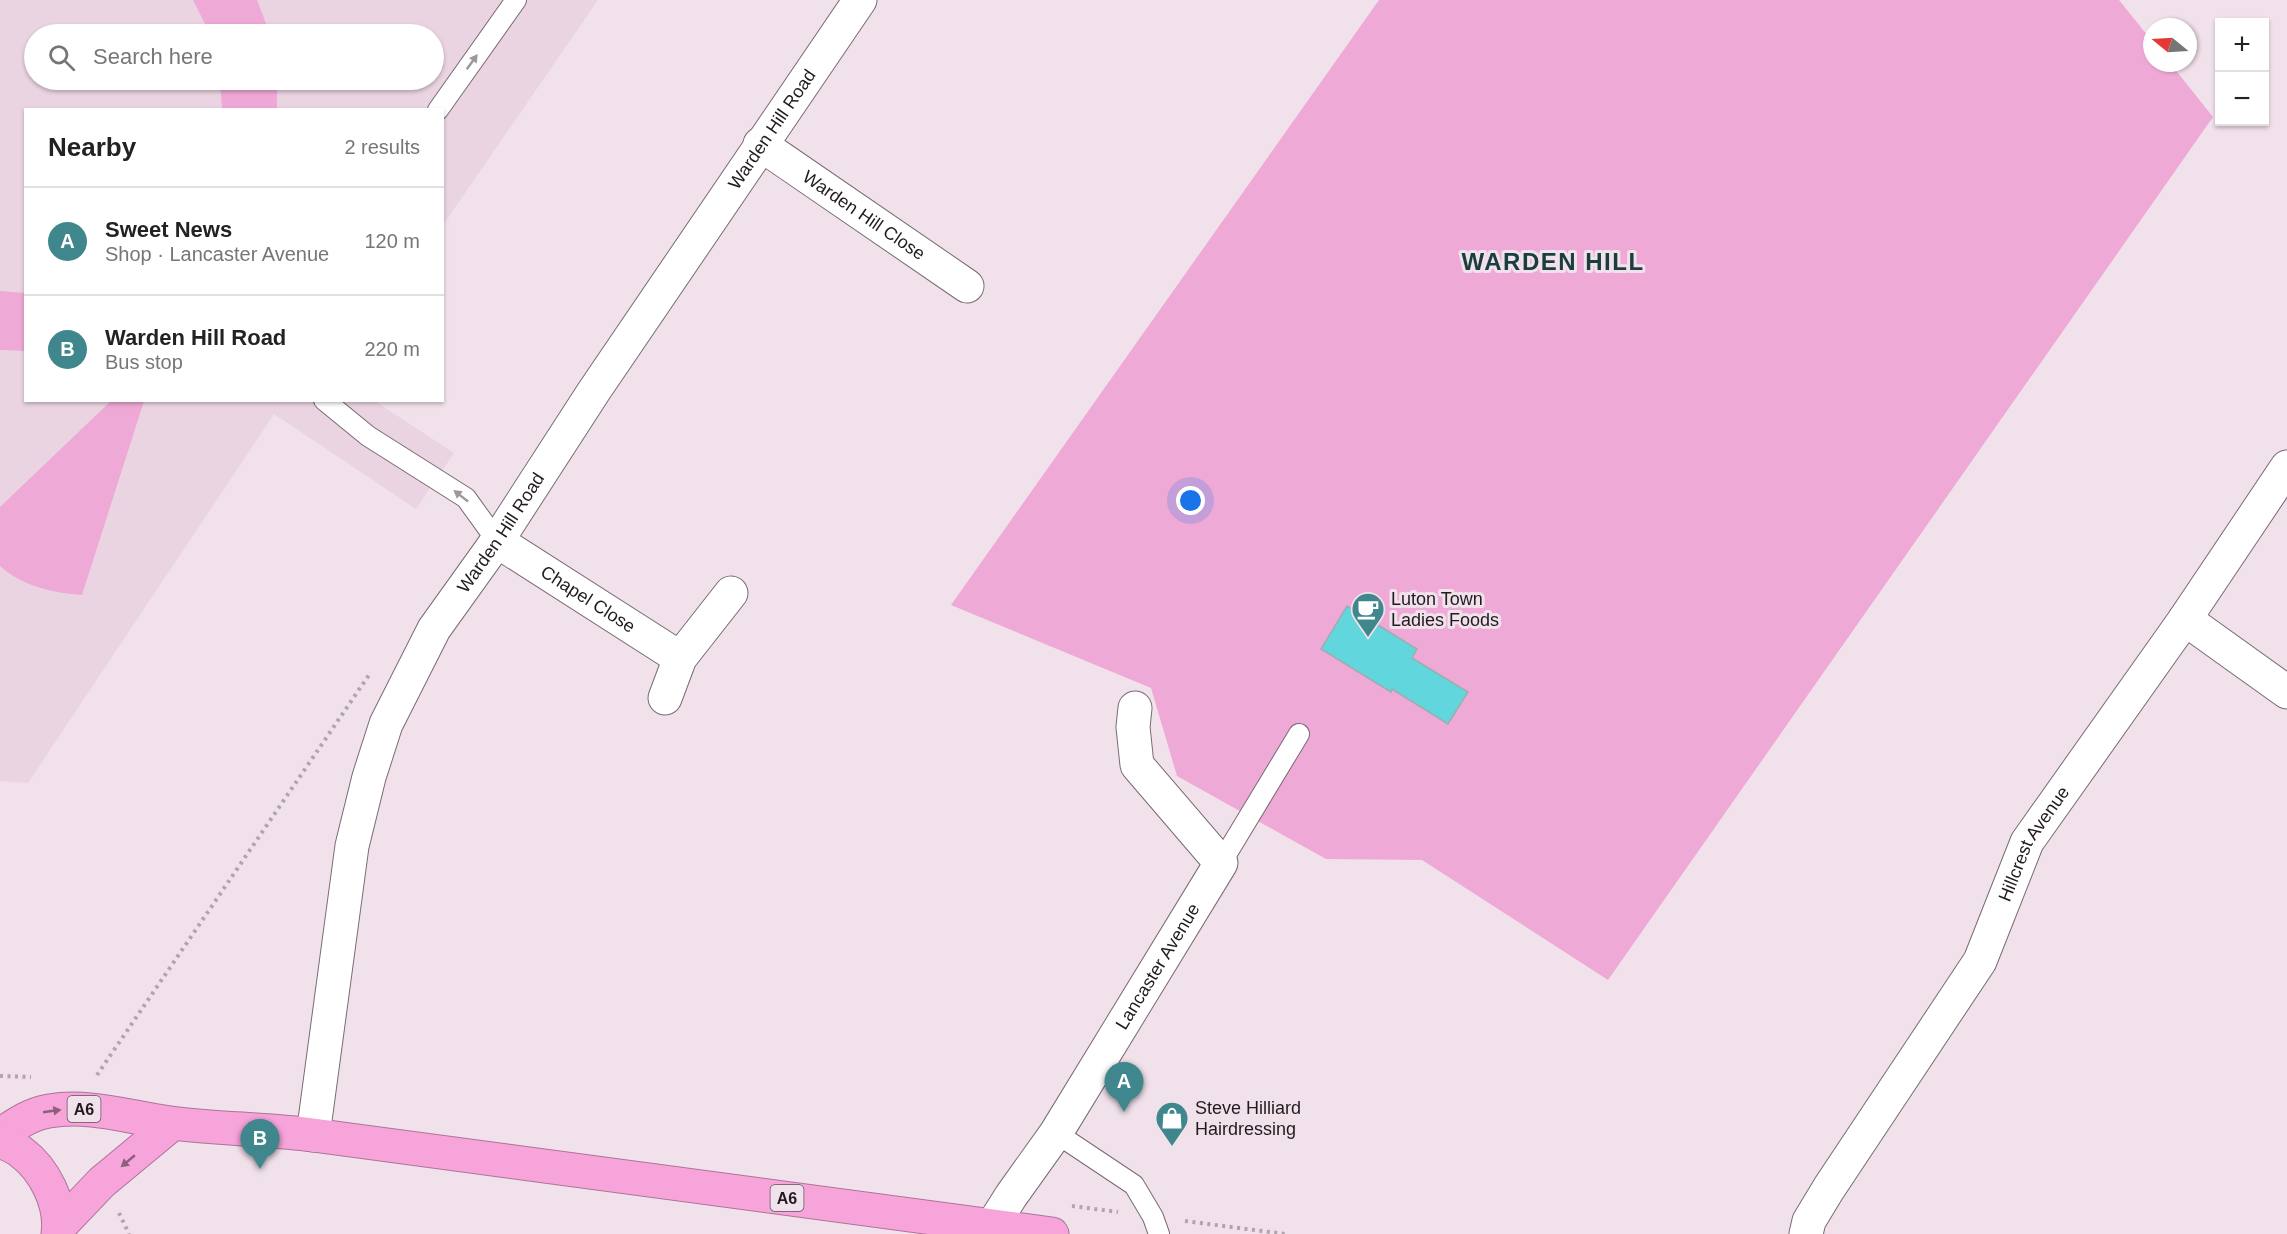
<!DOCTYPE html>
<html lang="en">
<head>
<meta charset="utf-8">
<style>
  :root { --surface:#fff; --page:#f2f2f2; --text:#222; --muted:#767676; --line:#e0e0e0; --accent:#3f878c }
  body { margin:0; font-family:Helvetica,sans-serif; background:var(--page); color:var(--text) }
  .controls { position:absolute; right:18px; top:18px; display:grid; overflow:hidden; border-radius:0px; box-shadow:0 2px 4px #0004 }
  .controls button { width:54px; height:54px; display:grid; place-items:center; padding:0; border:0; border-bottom:2px solid var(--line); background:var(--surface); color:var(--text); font:30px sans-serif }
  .compass { position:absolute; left:2143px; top:18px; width:54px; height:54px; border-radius:50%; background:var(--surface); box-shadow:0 2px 4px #0004; rotate:288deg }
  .you { position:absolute; left:1191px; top:501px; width:21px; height:21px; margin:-15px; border:4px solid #fff; border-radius:50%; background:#1a73e8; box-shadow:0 0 0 9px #1a73e833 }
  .badge { display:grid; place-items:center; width:39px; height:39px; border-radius:50%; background:var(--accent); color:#fff; font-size:20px; font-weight:700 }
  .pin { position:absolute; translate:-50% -50px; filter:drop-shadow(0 2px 3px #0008) }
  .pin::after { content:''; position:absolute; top:32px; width:21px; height:18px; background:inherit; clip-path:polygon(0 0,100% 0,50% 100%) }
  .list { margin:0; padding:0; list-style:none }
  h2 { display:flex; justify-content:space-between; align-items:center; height:78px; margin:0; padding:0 24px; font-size:26px }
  h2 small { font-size:20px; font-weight:400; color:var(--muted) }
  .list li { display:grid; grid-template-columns:39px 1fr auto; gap:18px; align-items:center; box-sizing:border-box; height:108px; padding:0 24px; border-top:2px solid var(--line) }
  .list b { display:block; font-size:22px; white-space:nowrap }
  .list p { margin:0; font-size:20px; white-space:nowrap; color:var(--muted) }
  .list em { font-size:20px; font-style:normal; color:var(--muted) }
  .icon { flex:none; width:33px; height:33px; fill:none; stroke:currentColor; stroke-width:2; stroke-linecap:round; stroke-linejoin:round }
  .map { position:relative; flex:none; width:2287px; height:1234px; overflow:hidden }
  .search { position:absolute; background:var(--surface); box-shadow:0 2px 4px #0004; left:24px; top:24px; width:420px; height:66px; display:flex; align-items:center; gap:15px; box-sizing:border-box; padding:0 21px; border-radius:33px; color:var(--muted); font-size:22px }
  .panel { position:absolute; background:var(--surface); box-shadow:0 2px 4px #0004; left:24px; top:108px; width:420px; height:294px; border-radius:0px }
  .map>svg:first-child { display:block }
</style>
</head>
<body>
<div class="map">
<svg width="2287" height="1234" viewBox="0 0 2287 1234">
  <rect width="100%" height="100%" fill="#f1e1eb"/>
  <!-- built -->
  <path fill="#ebd4e2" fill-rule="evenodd" d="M0,0h598l-155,225 -1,-115h-416v290l349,1 79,52 -38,56 -142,-95 -246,369 -28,-2zM34,34h400v46h-400z"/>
  <!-- green -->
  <g fill="#efa9d6">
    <polygon points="193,0 257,0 270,34 210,34"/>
    <polygon points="1379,0 2119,0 2152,41 2152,63 2170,63 2213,117 1608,980 1422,860 1326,859 1177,776 1151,688 951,605"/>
    <polygon points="220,80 277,80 277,109 222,109"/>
    <polygon points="0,291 25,293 25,351 0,350"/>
    <path d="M112,400l32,1 -62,194c-29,-2 -60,-9 -82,-29v-59z"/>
  </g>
  <!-- building -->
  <polygon fill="#62d6dd" stroke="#9caeaf" stroke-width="1.5" points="1347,606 1417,649 1412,658 1468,692 1448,724 1392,689 1391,692 1321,649"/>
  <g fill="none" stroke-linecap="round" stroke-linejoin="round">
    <defs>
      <g id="lane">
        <polyline points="438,110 516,0"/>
        <polyline points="324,400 368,436 466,498 497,541"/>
        <polyline points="1221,863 1299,734"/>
        <polyline points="1056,1133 1134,1185 1153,1217 1159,1234"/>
      </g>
      <g id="street">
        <path id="s1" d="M760,144l207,142"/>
        <path id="s2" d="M497,541l183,117"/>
        <polyline points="2185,619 2287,692"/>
        <polyline points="665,698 680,658 731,593"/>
        <path id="s3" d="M313,1135l39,-289 17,-69 17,-53 48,-95 63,-88 97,-150 266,-391"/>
        <path id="s4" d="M992,1226l19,-30 45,-63 165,-270 -84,-98 -4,-38 2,-19"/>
        <path id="s5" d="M1806,1234l3,-13 20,-33 151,-227 47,-119 158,-223 102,-152"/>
      </g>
      <g id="highway">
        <path d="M0,1135c15,-10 30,-21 49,-24 41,-7 82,7 122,12 47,6 95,6 142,12l739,99"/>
        <path d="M0,1141c7,3 15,6 21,11 24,18 41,52 37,82"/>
        <polyline points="59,1227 102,1182 172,1124"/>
      </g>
    </defs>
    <!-- lane casing -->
    <use href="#lane" stroke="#786b73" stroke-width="22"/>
    <!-- street casing -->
    <use href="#street" stroke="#786b73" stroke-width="35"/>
    <!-- highway casing -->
    <use href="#highway" stroke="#ac7499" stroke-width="35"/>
    <!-- path -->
    <g stroke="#b1a4ac" stroke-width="4" stroke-dasharray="3 4.5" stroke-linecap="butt">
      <polyline points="97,1075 371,672"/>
      <polyline points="0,1076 31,1077"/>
      <polyline points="1072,1206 1118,1212"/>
      <polyline points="119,1213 129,1234"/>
      <polyline points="1185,1221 1285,1234"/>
    </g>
    <!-- lane -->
    <use href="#lane" stroke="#fff" stroke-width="20"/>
    <!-- street -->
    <use href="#street" stroke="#fff" stroke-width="33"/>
    <!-- highway -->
    <use href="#highway" stroke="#f7a4db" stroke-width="33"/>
  </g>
  <!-- one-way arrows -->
  <defs><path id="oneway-solid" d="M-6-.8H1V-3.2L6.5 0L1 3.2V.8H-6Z" transform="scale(1.5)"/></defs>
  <g fill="#9b989a">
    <use href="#oneway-solid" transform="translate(472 62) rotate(-54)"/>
    <use href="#oneway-solid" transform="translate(461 496) rotate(-142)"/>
  </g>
  <g fill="#8c607d">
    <use href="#oneway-solid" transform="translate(52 1111) rotate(-8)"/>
    <use href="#oneway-solid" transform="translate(128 1161) rotate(140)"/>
  </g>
  <!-- icons -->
  <defs>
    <symbol id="cafe-pin" viewBox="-11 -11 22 30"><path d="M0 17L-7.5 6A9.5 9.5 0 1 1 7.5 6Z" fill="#3f878c" stroke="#f1e1eb"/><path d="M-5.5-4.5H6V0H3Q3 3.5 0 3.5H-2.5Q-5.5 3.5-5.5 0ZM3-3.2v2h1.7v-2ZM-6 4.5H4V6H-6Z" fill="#fff"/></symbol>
    <symbol id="shop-pin" viewBox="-11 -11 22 30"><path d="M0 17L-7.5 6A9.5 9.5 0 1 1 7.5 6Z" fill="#3f878c" stroke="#f1e1eb"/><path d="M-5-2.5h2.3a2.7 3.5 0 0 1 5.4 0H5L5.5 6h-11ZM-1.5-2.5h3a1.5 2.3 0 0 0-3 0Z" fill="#fff"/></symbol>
  </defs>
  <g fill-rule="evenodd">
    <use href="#cafe-pin" x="1349" y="590" width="38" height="52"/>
    <use href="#shop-pin" x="1153" y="1099" width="38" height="52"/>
  </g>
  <g text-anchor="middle" stroke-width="6" stroke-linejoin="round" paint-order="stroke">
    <!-- shield labels -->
    <g fill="#f1e1eb" stroke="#5f565c" stroke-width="1.5">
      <rect x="67.5" y="1096" width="33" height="26" rx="4.5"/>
      <rect x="770.5" y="1185" width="33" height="26" rx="4.5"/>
    </g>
    <g font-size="16" font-weight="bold" fill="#211b1f">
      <text x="84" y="1115">A6</text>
      <text x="787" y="1204">A6</text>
    </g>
    <!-- street labels -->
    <g font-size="18" fill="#211b1f" stroke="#f1e1eb">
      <text dy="6" stroke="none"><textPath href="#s3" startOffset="1128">Warden Hill Road</textPath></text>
      <text dy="6" stroke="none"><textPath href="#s1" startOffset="126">Warden Hill Close</textPath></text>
      <text dy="6" stroke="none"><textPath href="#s3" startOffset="642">Warden Hill Road</textPath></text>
      <text dy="6" stroke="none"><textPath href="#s2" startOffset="108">Chapel Close</textPath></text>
      <text dy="6" stroke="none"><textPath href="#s5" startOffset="454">Hillcrest Avenue</textPath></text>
      <text dy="6" stroke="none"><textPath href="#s4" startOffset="308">Lancaster Avenue</textPath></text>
    </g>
    <!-- poi labels -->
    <g font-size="18" fill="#211b1f" stroke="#f1e1eb" text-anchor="start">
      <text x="1391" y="605">Luton Town<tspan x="1391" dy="21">Ladies Foods</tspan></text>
      <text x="1195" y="1114">Steve Hilliard<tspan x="1195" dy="21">Hairdressing</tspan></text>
    </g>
    <!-- district labels -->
    <g font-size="24" font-weight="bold" letter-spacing="1.5" fill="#1b3d3f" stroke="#f1e1eb">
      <text x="1553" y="270">WARDEN HILL</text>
    </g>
  </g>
</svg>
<div class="controls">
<button>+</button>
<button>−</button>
</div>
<svg class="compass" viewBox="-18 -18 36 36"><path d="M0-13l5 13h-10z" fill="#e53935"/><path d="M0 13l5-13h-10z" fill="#767676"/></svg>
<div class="you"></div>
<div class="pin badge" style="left:1124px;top:1112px">A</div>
<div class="pin badge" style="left:260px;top:1169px">B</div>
<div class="search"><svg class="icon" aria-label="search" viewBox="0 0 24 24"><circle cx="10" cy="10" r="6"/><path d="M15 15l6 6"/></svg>Search here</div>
<section class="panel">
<h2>Nearby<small>2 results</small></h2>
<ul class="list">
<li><span class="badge">A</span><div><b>Sweet News</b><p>Shop · Lancaster Avenue</p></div><em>120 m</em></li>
<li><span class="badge">B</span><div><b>Warden Hill Road</b><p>Bus stop</p></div><em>220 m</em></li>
</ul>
</section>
</div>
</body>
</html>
